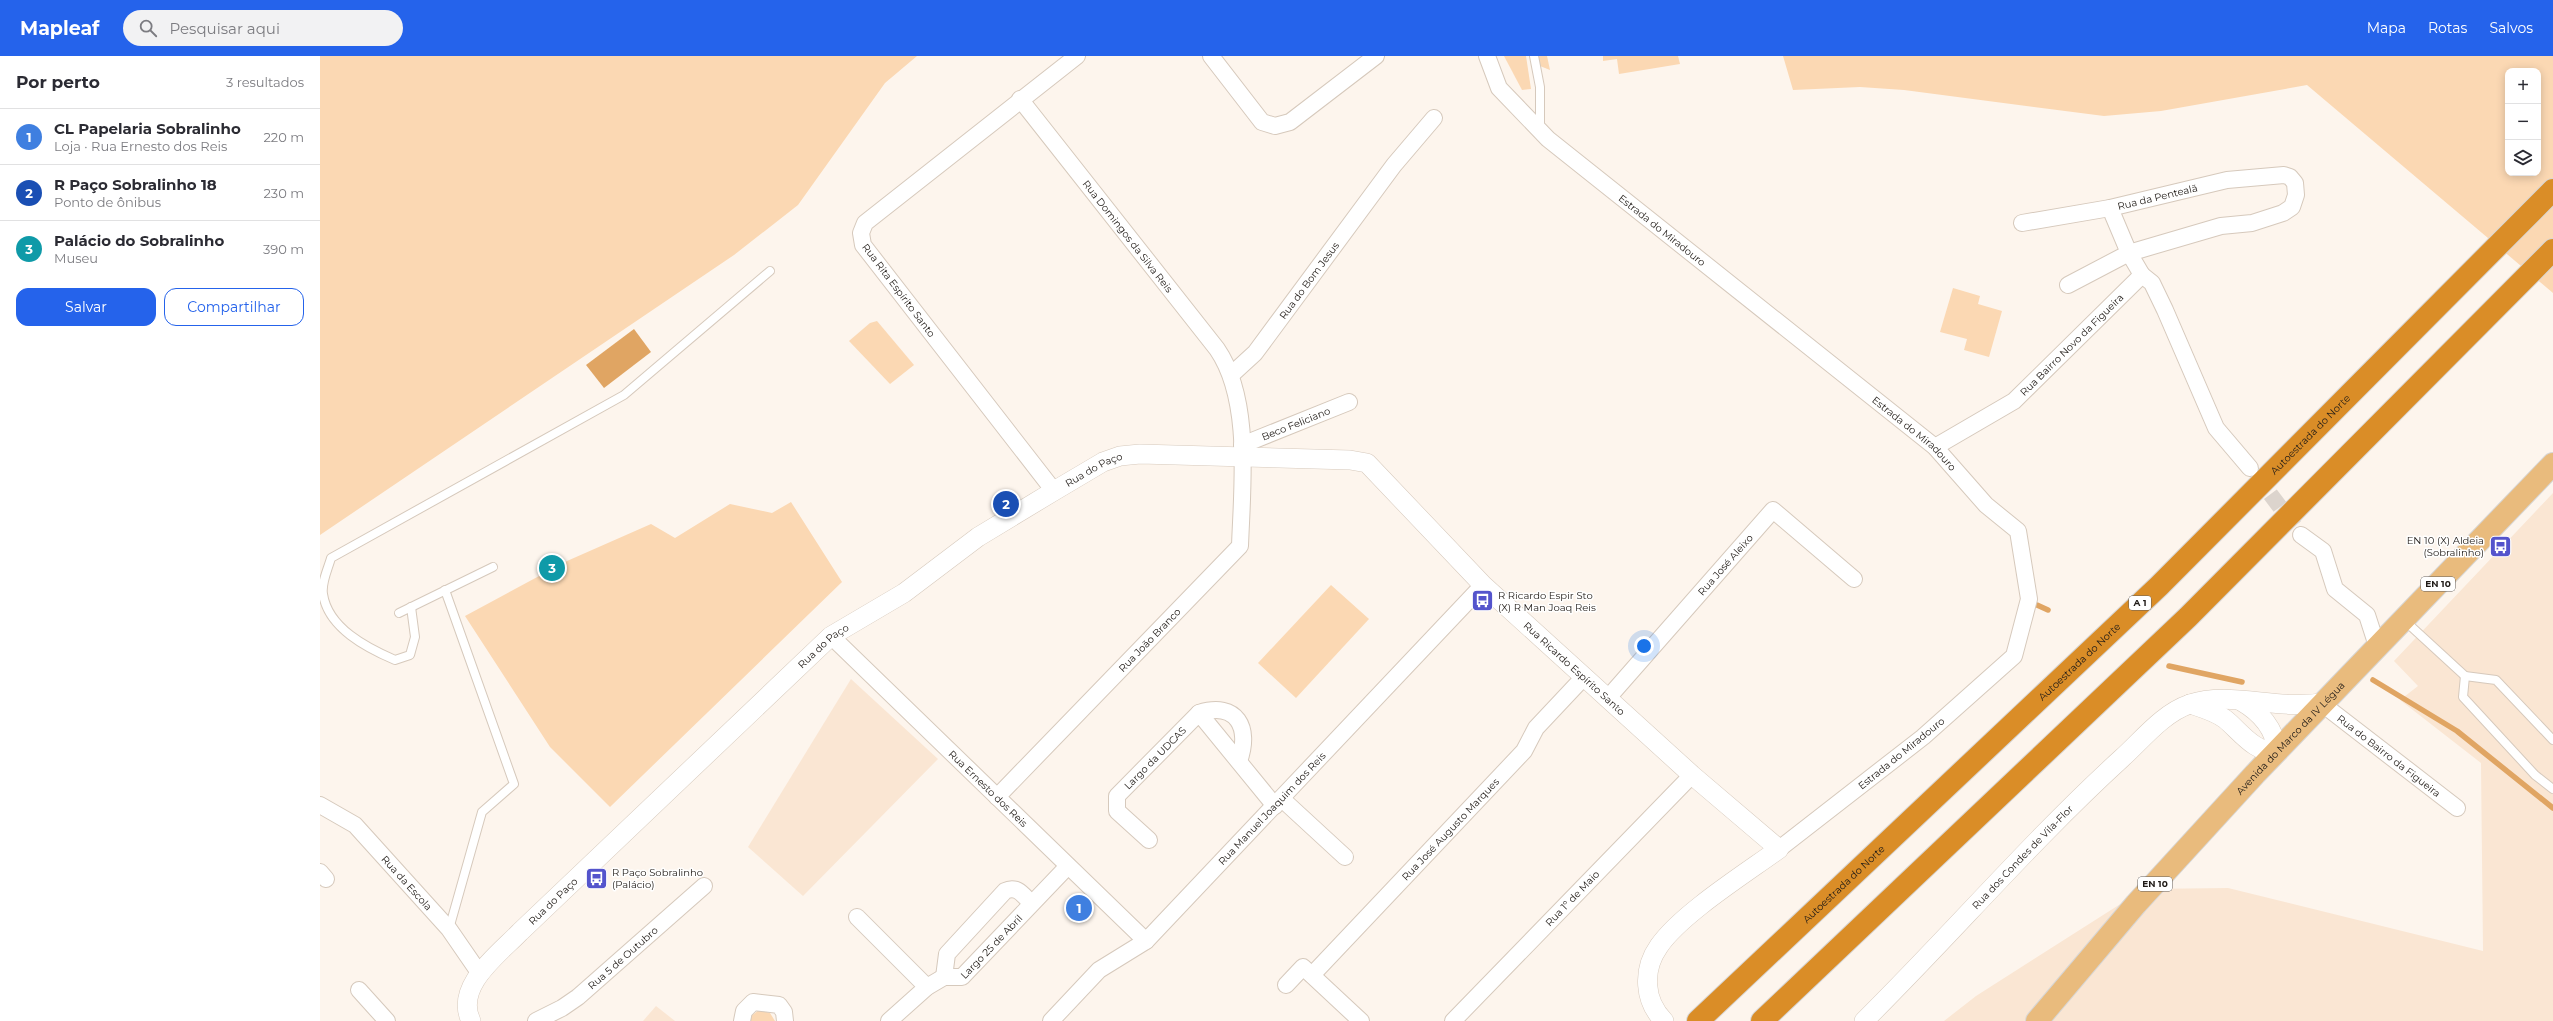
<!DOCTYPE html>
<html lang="pt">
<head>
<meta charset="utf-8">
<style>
  :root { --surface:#fff; --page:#f2f2f3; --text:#2b2b33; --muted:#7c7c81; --line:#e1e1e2; --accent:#2563eb }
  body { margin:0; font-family:Montserrat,sans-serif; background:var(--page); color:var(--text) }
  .controls { position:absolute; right:12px; top:12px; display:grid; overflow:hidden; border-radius:8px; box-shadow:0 2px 10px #0003 }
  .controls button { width:36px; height:36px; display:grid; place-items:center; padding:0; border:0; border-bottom:1px solid var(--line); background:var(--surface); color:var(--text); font:20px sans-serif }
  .you { position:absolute; left:1324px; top:590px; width:14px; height:14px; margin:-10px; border:3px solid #fff; border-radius:50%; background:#1a73e8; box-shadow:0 0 0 6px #1a73e833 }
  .badge { display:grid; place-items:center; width:26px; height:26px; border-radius:50%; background:var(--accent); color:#fff; font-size:13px; font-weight:700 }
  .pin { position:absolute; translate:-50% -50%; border:2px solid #fff; box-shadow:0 1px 4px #0006 }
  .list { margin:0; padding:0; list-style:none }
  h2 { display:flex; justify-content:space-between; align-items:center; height:52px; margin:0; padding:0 16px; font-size:17px }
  h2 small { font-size:13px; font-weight:400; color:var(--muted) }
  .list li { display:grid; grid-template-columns:26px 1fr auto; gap:12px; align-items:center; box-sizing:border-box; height:56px; padding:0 16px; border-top:1px solid var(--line) }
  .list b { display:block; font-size:15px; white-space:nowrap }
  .list p { margin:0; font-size:13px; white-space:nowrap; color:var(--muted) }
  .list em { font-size:13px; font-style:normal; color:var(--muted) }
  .actions { display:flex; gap:8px; padding:12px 16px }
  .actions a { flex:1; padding:9px 0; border:1px solid var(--accent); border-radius:12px; text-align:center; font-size:14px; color:var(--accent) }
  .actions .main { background:var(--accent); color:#fff }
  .icon { flex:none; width:22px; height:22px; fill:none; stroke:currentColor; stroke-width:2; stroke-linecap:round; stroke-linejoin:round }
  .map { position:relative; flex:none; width:2233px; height:965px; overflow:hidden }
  header { display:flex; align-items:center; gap:24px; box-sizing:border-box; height:56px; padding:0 20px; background:var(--accent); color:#fff }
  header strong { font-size:19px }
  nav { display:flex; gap:22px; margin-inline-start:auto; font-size:14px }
  .search { width:280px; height:36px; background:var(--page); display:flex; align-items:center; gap:10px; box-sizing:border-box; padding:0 14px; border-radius:22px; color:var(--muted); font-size:15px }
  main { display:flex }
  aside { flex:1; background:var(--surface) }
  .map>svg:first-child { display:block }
</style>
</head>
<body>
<header>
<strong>Mapleaf</strong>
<div class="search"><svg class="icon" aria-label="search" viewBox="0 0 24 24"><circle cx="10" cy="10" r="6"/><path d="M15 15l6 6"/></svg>Pesquisar aqui</div>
<nav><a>Mapa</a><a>Rotas</a><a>Salvos</a></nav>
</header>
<main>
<aside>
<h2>Por perto<small>3 resultados</small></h2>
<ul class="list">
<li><span class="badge" style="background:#3f7fe0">1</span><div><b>CL Papelaria Sobralinho</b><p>Loja · Rua Ernesto dos Reis</p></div><em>220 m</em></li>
<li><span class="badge" style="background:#1a4fb4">2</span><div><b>R Paço Sobralinho 18</b><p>Ponto de ônibus</p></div><em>230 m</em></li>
<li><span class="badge" style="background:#0f9aa8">3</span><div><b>Palácio do Sobralinho</b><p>Museu</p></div><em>390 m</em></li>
</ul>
<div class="actions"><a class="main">Salvar</a><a>Compartilhar</a></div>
</aside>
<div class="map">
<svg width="2233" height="965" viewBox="0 0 2233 965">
  <rect width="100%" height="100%" fill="#fdf5ed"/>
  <!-- built -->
  <g fill="#fae6d3">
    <polygon points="2233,437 2233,965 1624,965 1656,940 1824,833 1908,832 2163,895 2161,707 2080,644 2098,630 2074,605"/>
    <polygon points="531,623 618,703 483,840 428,791"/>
    <polygon points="336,950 355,965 323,965"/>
  </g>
  <!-- green -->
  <g fill="#fbd8b3" fill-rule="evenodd">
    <polygon points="0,0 597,0 565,27 478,149 414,199 0,479"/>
    <polygon points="1184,0 1206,0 1211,33 1202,34"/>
    <polygon points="1218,0 1227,0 1230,14 1220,10"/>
    <polygon points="1283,0 1358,0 1360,8 1299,18 1297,3 1283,5"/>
    <path d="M1463,0h770v237l-246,-208 -146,26 -57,5 -200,-26 -44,-3 -67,3zM2188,15h30v102h-30z"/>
    <polygon points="1633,232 1660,240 1658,248 1682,255 1669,301 1644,294 1647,283 1620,276"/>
    <polygon points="557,265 594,309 570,328 529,285 550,267"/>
    <polygon points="471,446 522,526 290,751 230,691 145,560 247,505 331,468 355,482 410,448 452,457"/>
    <polygon points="1011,529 1049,563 976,642 938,607"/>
    <polygon points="439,954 450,957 455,965 429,965 431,960"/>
  </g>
  <!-- water -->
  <polygon fill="#e0a563" points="314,273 331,296 284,332 266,309"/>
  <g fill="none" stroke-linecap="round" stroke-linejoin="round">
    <!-- stream -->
    <g stroke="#e0a563" stroke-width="5.5">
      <polyline points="1717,549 1728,554"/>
      <polyline points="1849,610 1922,626"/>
      <polyline points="2053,624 2137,675 2233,752"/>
    </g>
    <!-- minor-tunnel -->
    <polyline stroke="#dcd4cd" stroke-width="16" stroke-dasharray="16 8" stroke-linecap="butt" points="1936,419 1981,479"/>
    <defs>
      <g id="service">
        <polyline points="1214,0 1220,31 1220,73"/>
        <polyline points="125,534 194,728 162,756 129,873"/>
        <path d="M91,551l4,30 -5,18 -15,5c-28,-12 -67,-32 -72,-66 -2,-11 5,-25 8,-36l293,-163 146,-124"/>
        <polyline points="79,557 173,511"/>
        <polyline points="2084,564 2145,620 2176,624 2233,684"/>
        <polyline points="2145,620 2143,641 2215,719 2233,733"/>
      </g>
      <g id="minor">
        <polyline points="891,0 942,66 955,70 970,66 1056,0"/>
        <path id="s1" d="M1167,0l12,32 49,51 387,308 51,58 32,26 11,68 -15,57 -91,81 -144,112"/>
        <path id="s2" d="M1702,167l88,-15 117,-28 57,-5 6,2 5,6 1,12 -4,12 -9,6 -31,10 -31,3 -92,27 -61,32"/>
        <polyline points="1822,219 1832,227 1845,254 1896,372 1930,412"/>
        <path id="s3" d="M911,319l24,-22 139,-188 40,-47"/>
        <path id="s4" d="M922,389l107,-43"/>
        <path id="s5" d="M1615,391l79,-46 128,-126 -13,-22 -19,-45"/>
        <polyline points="734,435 543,189 541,177 545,167 757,0"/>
        <polyline points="1981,479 2003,495 2015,533 2047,559 2057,590"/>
        <path id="s6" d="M511,580l315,305"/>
        <path id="s7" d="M1287,643l166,-189 81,69"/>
        <path id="s8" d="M2001,647l136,105"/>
        <path d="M879,657c38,-12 52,15 40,48"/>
        <path id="s9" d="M677,741l243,-251c2,-60 12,-146 -23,-197l-197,-250"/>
        <polyline points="962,743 1025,801"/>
        <path id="s10" d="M0,749l35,20 94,104 31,45"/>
        <path id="s11" d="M829,784l-32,-29v-15l82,-83 76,93"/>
        <polyline points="0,816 6,823"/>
        <polyline points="537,861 607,931"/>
        <path id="s12" d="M992,919l212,-224 12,-23 47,-50"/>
        <path d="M624,921l3,-23 58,-63c12,-6 18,4 26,12"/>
        <polyline points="966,929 983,911 1041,965"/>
        <polyline points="39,934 67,965"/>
        <path id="s13" d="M216,965l26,-13 16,-11 126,-111"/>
        <polyline points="422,965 424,955 433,946 459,949 464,956 465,965"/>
        <path id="s14" d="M569,965l38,-34 17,-10h18l106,-111"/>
        <path id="s15" d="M731,965l48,-51 47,-29 337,-356"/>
        <polyline points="1133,965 1372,719"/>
      </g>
      <g id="tertiary">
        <path d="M1870,648c12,4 24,7 35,15 15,12 30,35 52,32 -2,-22 -17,-39 -36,-50"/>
        <path id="s16" d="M151,965c-17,-35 28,-67 49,-89l311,-296 73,-43 74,-56 76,-46 49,-29 17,-6 20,-2 210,6 17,3 116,122 209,190 87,74c-33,24 -98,65 -120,97 -17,24 -15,55 5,75"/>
        <path id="s17" d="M1544,965c87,-86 167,-180 258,-263 20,-18 41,-45 68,-54 39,-13 88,6 131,-1"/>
      </g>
      <g id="primary">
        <path id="s18" d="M1717,965l99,-117 119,-130 298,-310"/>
      </g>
      <g id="motorway">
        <path id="s19" d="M1378,965l461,-435 394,-396"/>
        <polyline points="1442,965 1868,561 2233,194"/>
      </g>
    </defs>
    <!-- service casing -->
    <use href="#service" stroke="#d6c9bc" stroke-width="10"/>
    <!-- minor casing -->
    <use href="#minor" stroke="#d6c9bc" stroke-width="18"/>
    <!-- tertiary casing -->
    <use href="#tertiary" stroke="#d6c9bc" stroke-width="20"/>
    <!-- primary casing -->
    <use href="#primary" stroke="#d7d6d5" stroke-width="24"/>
    <!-- motorway casing -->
    <use href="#motorway" stroke="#d7d6d5" stroke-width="24"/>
    <!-- service -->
    <use href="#service" stroke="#fff" stroke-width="8"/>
    <!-- minor -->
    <use href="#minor" stroke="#fff" stroke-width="16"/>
    <!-- tertiary -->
    <use href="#tertiary" stroke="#fff" stroke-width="19"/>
    <!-- primary -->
    <use href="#primary" stroke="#e9bb7d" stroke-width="22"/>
    <!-- motorway -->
    <use href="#motorway" stroke="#da8d27" stroke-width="22"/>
  </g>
  <!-- icons -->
  <defs>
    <symbol id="bus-square" viewBox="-11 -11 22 22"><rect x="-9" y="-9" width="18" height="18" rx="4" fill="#5454cc" stroke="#fff"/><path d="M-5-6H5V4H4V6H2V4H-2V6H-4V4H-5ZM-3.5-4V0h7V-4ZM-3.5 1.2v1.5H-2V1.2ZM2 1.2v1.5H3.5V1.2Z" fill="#fff"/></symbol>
  </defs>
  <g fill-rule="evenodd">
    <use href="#bus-square" x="2168" y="478" width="25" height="25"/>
    <use href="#bus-square" x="1150" y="532" width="25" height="25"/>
    <use href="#bus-square" x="264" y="810" width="25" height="25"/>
  </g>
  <g text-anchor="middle" stroke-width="3" stroke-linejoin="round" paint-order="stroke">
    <!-- shield labels -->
    <g fill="#fff" stroke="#635f5d" stroke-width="1">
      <rect x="2101" y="521" width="34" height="14" rx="3"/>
      <rect x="1809" y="540" width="22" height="14" rx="3"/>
      <rect x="1818" y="821" width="34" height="14" rx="3"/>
    </g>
    <g font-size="9" font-weight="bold" fill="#201b17">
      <text x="2118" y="531">EN 10</text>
      <text x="1820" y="550">A 1</text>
      <text x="1835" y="831">EN 10</text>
    </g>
    <!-- street labels -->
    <g font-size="10" fill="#201b17" stroke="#fff">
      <text dy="4" stroke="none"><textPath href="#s2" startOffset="138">Rua da Pentealã</textPath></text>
      <text dy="4" stroke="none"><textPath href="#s1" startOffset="251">Estrada do Miradouro</textPath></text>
      <text transform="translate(808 180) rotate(52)" y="4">Rua Domingos da Silva Reis</text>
      <text dy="4" stroke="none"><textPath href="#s3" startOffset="123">Rua do Bom Jesus</textPath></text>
      <text transform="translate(579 234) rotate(53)" y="4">Rua Rita Espírito Santo</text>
      <text dy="4" stroke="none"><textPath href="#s5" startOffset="172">Rua Bairro Novo da Figueira</textPath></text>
      <text dy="4" stroke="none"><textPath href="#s4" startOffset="58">Beco Feliciano</textPath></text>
      <text dy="4" stroke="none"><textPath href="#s1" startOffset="575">Estrada do Miradouro</textPath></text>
      <text dy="4" stroke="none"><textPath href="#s19" startOffset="848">Autoestrada do Norte</textPath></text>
      <text dy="4" stroke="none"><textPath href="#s16" startOffset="850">Rua do Paço</textPath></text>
      <text dy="4" stroke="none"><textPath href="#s7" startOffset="179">Rua José Aleixo</textPath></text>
      <text dy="4" stroke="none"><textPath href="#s9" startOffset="219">Rua João Branco</textPath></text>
      <text dy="4" stroke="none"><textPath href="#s16" startOffset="526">Rua do Paço</textPath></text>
      <text dy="4" stroke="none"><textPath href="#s19" startOffset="524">Autoestrada do Norte</textPath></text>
      <text dy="4" stroke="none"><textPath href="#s16" startOffset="1419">Rua Ricardo Espírito Santo</textPath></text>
      <text dy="4" stroke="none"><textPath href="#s18" startOffset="380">Avenida do Marco da IV Légua</textPath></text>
      <text transform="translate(1581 697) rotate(-39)" y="4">Estrada do Miradouro</text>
      <text dy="4" stroke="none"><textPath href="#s8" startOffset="86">Rua do Bairro da Figueira</textPath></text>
      <text dy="4" stroke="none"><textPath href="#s11" startOffset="112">Largo da UDCAS</textPath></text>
      <text dy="4" stroke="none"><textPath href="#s6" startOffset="219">Rua Ernesto dos Reis</textPath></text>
      <text dy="4" stroke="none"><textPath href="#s15" startOffset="308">Rua Manuel Joaquim dos Reis</textPath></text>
      <text dy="4" stroke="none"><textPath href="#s12" startOffset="201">Rua José Augusto Marques</textPath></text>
      <text dy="4" stroke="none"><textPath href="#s17" startOffset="228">Rua dos Condes de Vila-Flor</textPath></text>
      <text dy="4" stroke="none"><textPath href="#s10" startOffset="118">Rua da Escola</textPath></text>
      <text dy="4" stroke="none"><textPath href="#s19" startOffset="200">Autoestrada do Norte</textPath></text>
      <text transform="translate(1252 842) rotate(-46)" y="4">Rua 1º de Maio</text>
      <text dy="4" stroke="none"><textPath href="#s16" startOffset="154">Rua do Paço</textPath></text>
      <text dy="4" stroke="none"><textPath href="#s14" startOffset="131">Largo 25 de Abril</textPath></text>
      <text dy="4" stroke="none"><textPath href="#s13" startOffset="108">Rua 5 de Outubro</textPath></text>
    </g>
    <!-- poi labels -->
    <g font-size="10" fill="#201b17" stroke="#fff" text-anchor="start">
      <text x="2164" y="488" text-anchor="end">EN 10 (X) Aldeia<tspan x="2164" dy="12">(Sobralinho)</tspan></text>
      <text x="1178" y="543">R Ricardo Espir Sto<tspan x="1178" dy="12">(X) R Man Joaq Reis</tspan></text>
      <text x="292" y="820">R Paço Sobralinho<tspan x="292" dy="12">(Palácio)</tspan></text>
    </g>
  </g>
</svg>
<div class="controls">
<button>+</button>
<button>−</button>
<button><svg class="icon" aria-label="layers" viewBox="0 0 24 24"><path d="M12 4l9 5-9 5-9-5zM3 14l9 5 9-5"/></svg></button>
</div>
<div class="you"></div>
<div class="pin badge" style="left:759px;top:852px;background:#3f7fe0">1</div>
<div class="pin badge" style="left:686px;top:448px;background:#1a4fb4">2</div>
<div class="pin badge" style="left:232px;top:512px;background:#0f9aa8">3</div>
</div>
</main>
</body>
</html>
